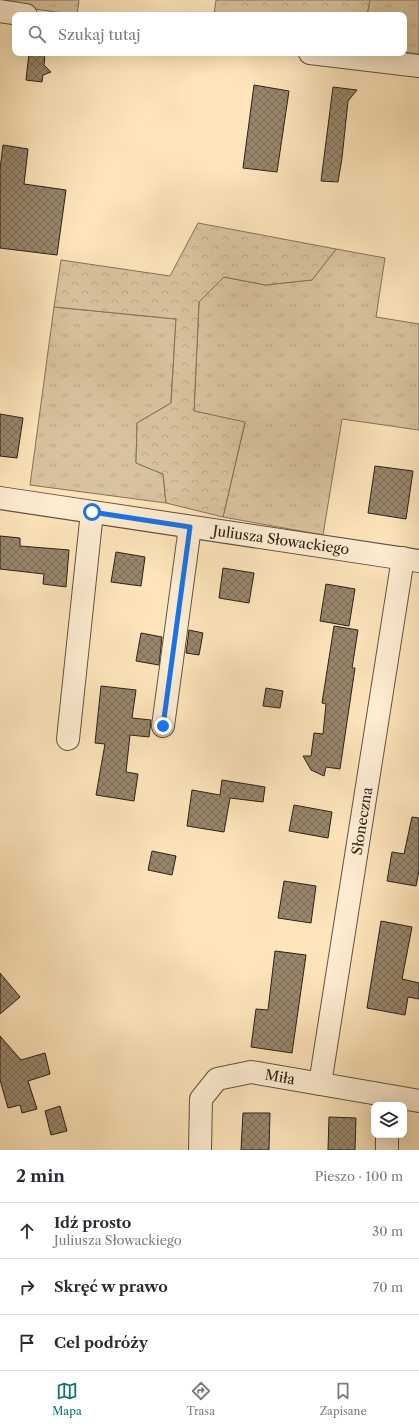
<!DOCTYPE html>
<html lang="pl">
<head>
<meta charset="utf-8">
<style>
  :root { --surface:#fff; --page:#f2f2f3; --text:#2b2b33; --muted:#7c7c81; --line:#e1e1e2; --accent:#0f766e }
  body { margin:0; font-family:"Libre Caslon Text",serif; background:var(--page); color:var(--text) }
  .controls { position:absolute; right:12px; bottom:12px; display:grid; overflow:hidden; border-radius:8px; box-shadow:0 4px 16px #0002 }
  .controls button { width:36px; height:36px; display:grid; place-items:center; padding:0; border:0; border-bottom:1px solid var(--line); background:var(--surface); color:var(--text); font:20px sans-serif }
  .stop { position:absolute; width:12px; height:12px; margin:-9px; border:3px solid #1a73e8; border-radius:50%; background:#fff }
  .stop.end { background:#1a73e8; border-color:#fff; box-shadow:0 1px 4px #0008 }
  .list { margin:0; padding:0; list-style:none }
  h2 { display:flex; justify-content:space-between; align-items:center; height:52px; margin:0; padding:0 16px; font-size:17px }
  h2 small { font-size:13px; font-weight:400; color:var(--muted) }
  .list li { display:grid; grid-template-columns:26px 1fr auto; gap:12px; align-items:center; box-sizing:border-box; height:56px; padding:0 16px; border-top:1px solid var(--line) }
  .list b { display:block; font-size:15px; white-space:nowrap }
  .list p { margin:0; font-size:13px; white-space:nowrap; color:var(--muted) }
  .list em { font-size:13px; font-style:normal; color:var(--muted) }
  .icon { flex:none; width:22px; height:22px; fill:none; stroke:currentColor; stroke-width:2; stroke-linecap:round; stroke-linejoin:round }
  .map { position:relative; flex:none; width:419px; height:1150px; overflow:hidden }
  .search { position:absolute; background:var(--surface); box-shadow:0 4px 16px #0002; left:12px; right:12px; top:12px; height:44px; display:flex; align-items:center; gap:10px; box-sizing:border-box; padding:0 14px; border-radius:8px; color:var(--muted); font-size:15px }
  .sheet { height:220px; background:var(--surface) }
  nav { display:flex; justify-content:space-around; align-items:center; box-sizing:border-box; height:56px; border-top:1px solid var(--line); background:var(--surface); font-size:11px; color:var(--muted) }
  nav a { display:grid; justify-items:center; gap:2px }
  nav .on { color:var(--accent) }
  .map>svg:first-child { display:block }
</style>
</head>
<body>
<div class="map">
<svg width="419" height="1150" viewBox="0 0 419 1150">
  <defs>
    <pattern id="grass-tufts" width="24" height="20" patternUnits="userSpaceOnUse"><rect width="24" height="20" fill="#d9c39e"/><path d="M3 7l-1-3M5 7V3M7 7l1-3M15 17l-1-3M17 17v-4M19 17l1-3" fill="none" stroke="#baa787"/></pattern>
    <pattern id="forest-crowns" width="20" height="18" patternUnits="userSpaceOnUse"><rect width="20" height="18" fill="#d9c39e"/><path d="M2 6a3 3 0 1 1 6 0M12 15a3 3 0 1 1 6 0" fill="none" stroke="#baa787"/></pattern>
    <pattern id="building-cross-hatch" width="8" height="8" patternUnits="userSpaceOnUse"><rect width="8" height="8" fill="#98866c"/><path d="M0 0l8 8M0 8l8-8" fill="none" stroke="#7c6d58"/></pattern>
  </defs>
  <rect width="100%" height="100%" fill="#fde4ba"/>
  <filter id="stains"><feTurbulence type="fractalNoise" baseFrequency=".005" numOctaves="4"/><feColorMatrix values="0 0 0 0 .2 0 0 0 0 .09 0 0 0 0 .02 0 0 0 .5 -.17"/></filter>
  <radialGradient id="worn" r=".72"><stop offset=".6" stop-color="#630" stop-opacity="0"/><stop offset="1" stop-color="#630" stop-opacity=".3"/></radialGradient>
  <!-- grass -->
  <g fill="url(#grass-tufts)" stroke="#82725a">
    <polygon points="0,0 79,0 77,15 0,4"/>
    <polygon points="370,0 419,0 419,54 404,52 404,15 367,15"/>
    <polygon points="336,249 385,258 376,317 419,324 419,430 342,419 323,535 223,517 245,423 194,411 199,302 224,277 265,285 312,280"/>
    <polygon points="54,307 176,319 171,403 137,423 136,463 163,474 166,503 30,485"/>
  </g>
  <!-- forest -->
  <g fill="url(#forest-crowns)" stroke="#82725a">
    <polygon points="216,0 370,0 367,15 214,15"/>
    <polygon points="198,223 336,249 312,280 265,285 224,277 199,302 194,411 245,422 223,517 166,503 163,474 136,463 137,423 171,403 176,319 54,307 61,260 170,276"/>
  </g>
  <!-- building -->
  <g fill="url(#building-cross-hatch)" stroke="#2b2017">
    <polygon points="29,53 45,53 44,65 51,72 43,75 42,82 26,80"/>
    <polygon points="254,85 289,91 277,172 243,168"/>
    <polygon points="333,87 357,90 348,101 342,158 338,182 321,181"/>
    <polygon points="3,145 28,149 24,184 66,190 57,255 0,248 0,169"/>
    <polygon points="0,414 23,418 17,458 0,456"/>
    <polygon points="375,466 413,471 406,519 368,513"/>
    <polygon points="0,536 20,538 20,546 69,550 66,587 43,584 44,574 0,569"/>
    <polygon points="116,552 145,557 141,586 111,582"/>
    <polygon points="223,568 254,573 249,603 219,598"/>
    <polygon points="326,584 355,589 349,626 320,621"/>
    <polygon points="334,626 358,630 352,668 355,668 340,769 326,767 324,776 311,770 303,756 311,756 314,733 323,734 326,704 322,703"/>
    <polygon points="189,630 203,633 199,655 186,653"/>
    <polygon points="141,633 162,637 159,665 136,661"/>
    <polygon points="101,686 136,690 132,718 151,720 149,737 130,735 126,772 138,774 134,801 96,795 105,744 95,743"/>
    <polygon points="266,688 283,691 280,708 263,706"/>
    <polygon points="222,780 265,787 263,802 230,798 224,832 187,826 192,790 220,795"/>
    <polygon points="294,805 332,812 328,838 289,831"/>
    <polygon points="412,817 419,818 419,871 416,886 387,881 392,852 404,854"/>
    <polygon points="152,851 176,856 172,875 148,870"/>
    <polygon points="284,881 316,886 311,923 278,918"/>
    <polygon points="381,921 412,927 402,979 419,983 419,999 408,997 405,1015 367,1008"/>
    <polygon points="275,951 306,955 292,1053 251,1047 256,1009 268,1010"/>
    <polygon points="0,973 20,997 0,1014"/>
    <polygon points="0,1036 21,1060 45,1053 50,1074 28,1081 37,1109 22,1113 20,1105 8,1108 0,1080"/>
    <polygon points="60,1106 67,1131 51,1135 45,1111"/>
    <polygon points="243,1113 270,1113 269,1150 241,1150"/>
    <polygon points="329,1117 356,1118 355,1150 328,1150"/>
  </g>
  <g fill="none" stroke-linecap="round" stroke-linejoin="round">
    <defs>
      <g id="minor">
        <polyline points="0,11 26,15"/>
        <polyline points="310,53 419,66"/>
        <polyline points="0,498 419,561"/>
        <polyline points="163,726 190,527"/>
        <polyline points="68,739 92,512"/>
        <polyline points="320,1084 403,558"/>
        <polyline points="200,1150 201,1099 217,1079 251,1072 419,1101"/>
        <polyline points="387,1150 387,1135"/>
      </g>
    </defs>
    <!-- minor casing -->
    <use href="#minor" stroke="#605140" stroke-width="24"/>
    <!-- minor -->
    <use href="#minor" stroke="#feedd2" stroke-width="22"/>
  </g>
  <g fill="none" stroke-linecap="round" stroke-linejoin="round">
    <!-- route -->
    <polyline stroke="#1a73e8" stroke-width="5" points="92,512 190,527 163,726"/>
  </g>
  <g text-anchor="middle" stroke-width="3" stroke-linejoin="round" paint-order="stroke">
    <!-- street labels -->
    <g font-size="14" fill="#2b2017" stroke="#feedd2">
      <text transform="translate(281 540) rotate(8)" y="5">Juliusza Słowackiego</text>
      <text transform="translate(362 821) rotate(-81)" y="5">Słoneczna</text>
      <text transform="translate(280 1077) rotate(10)" y="5">Miła</text>
    </g>
  </g>
  <rect width="100%" height="100%" filter="url(#stains)"/>
  <rect width="100%" height="100%" fill="url(#worn)"/>
</svg>
<div class="controls">
<button><svg class="icon" aria-label="layers" viewBox="0 0 24 24"><path d="M12 4l9 5-9 5-9-5zM3 14l9 5 9-5"/></svg></button>
</div>
<div class="stop" style="left:92px;top:512px"></div>
<div class="stop end" style="left:163px;top:726px"></div>
<div class="search"><svg class="icon" aria-label="search" viewBox="0 0 24 24"><circle cx="10" cy="10" r="6"/><path d="M15 15l6 6"/></svg>Szukaj tutaj</div>
</div>
<section class="sheet">
<h2>2 min<small>Pieszo · 100 m</small></h2>
<ul class="list">
<li><svg class="icon" aria-label="ahead" viewBox="0 0 24 24"><path d="M12 20V5M6 11l6-6 6 6"/></svg><div><b>Idź prosto</b><p>Juliusza Słowackiego</p></div><em>30 m</em></li>
<li><svg class="icon" aria-label="right" viewBox="0 0 24 24"><path d="M7 20v-9h11M14 6l5 5-5 5"/></svg><div><b>Skręć w prawo</b></div><em>70 m</em></li>
<li><svg class="icon" aria-label="arrive" viewBox="0 0 24 24"><path d="M6 21V4h12l-3 4 3 4H6"/></svg><div><b>Cel podróży</b></div></li>
</ul>
</section>
<nav>
<a class="on"><svg class="icon" aria-label="map" viewBox="0 0 24 24"><path d="M3 6l6-2 6 2 6-2v14l-6 2-6-2-6 2zM9 4v14M15 6v14"/></svg>Mapa</a>
<a><svg class="icon" aria-label="directions" viewBox="0 0 24 24"><path d="M12 3l9 9-9 9-9-9zM9 14v-3h6M13 9l2 2-2 2"/></svg>Trasa</a>
<a><svg class="icon" aria-label="saved" viewBox="0 0 24 24"><path d="M7 4h10v16l-5-4-5 4z"/></svg>Zapisane</a>
</nav>
</body>
</html>
